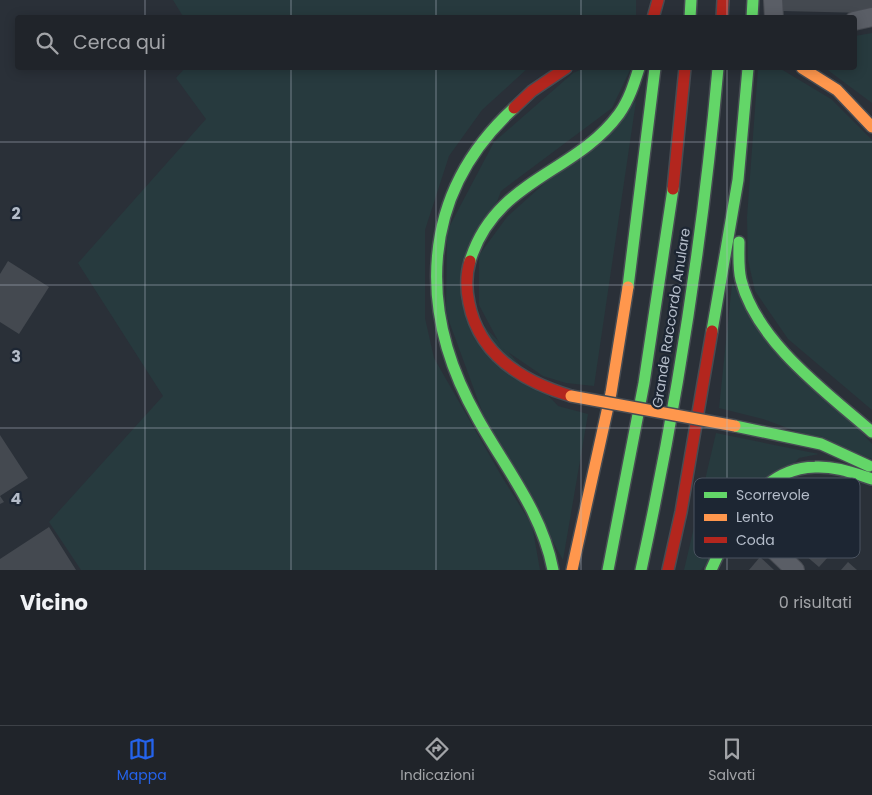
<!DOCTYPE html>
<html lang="it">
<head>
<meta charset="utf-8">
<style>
  :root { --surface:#20242a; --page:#2d3036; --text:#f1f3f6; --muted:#a2a4a8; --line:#3d4147; --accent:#2563eb }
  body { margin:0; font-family:Poppins,sans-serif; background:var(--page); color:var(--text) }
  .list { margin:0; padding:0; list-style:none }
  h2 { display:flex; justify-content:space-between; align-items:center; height:65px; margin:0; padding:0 20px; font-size:21px }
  h2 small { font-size:16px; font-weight:400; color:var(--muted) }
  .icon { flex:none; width:28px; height:28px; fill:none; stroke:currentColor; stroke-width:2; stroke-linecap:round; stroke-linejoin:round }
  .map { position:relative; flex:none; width:872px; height:570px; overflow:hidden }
  .search { position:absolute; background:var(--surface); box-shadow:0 2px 12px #0003; left:15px; right:15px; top:15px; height:55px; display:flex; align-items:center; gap:12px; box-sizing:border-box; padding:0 18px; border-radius:5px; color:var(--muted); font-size:19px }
  .sheet { height:155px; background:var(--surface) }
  nav { display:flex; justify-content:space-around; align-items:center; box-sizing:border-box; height:70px; border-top:1px solid var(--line); background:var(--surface); font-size:14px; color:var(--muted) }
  nav a { display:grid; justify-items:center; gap:2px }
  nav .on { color:var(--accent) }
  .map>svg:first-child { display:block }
</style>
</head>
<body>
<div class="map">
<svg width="872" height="570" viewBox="0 0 872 570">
  <rect width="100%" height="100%" fill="#2a3038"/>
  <!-- green -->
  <g fill="#273a3e">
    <polygon points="173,0 636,0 636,18 184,18"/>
    <polygon points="872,33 872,103 825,68 854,68 855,36"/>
    <polygon points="185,68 528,68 482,110 449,156 425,230 425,318 434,358 502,477 532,525 540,570 81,570 49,522 163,396 78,263 206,119 176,78"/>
    <polygon points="585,68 631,68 612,108 501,191 461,301 558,406 588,414 563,560 483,414 446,313 447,231 494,142 573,73"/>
    <polygon points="758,68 781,69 831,99 872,140 872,410 788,339 755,291 748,260 747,217"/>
    <polygon points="636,101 594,386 566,383 543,376 502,348 479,305 479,255 507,217"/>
    <polygon points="732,284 872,444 872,459 763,419 719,408"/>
    <polygon points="716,433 819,454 799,458 701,570 684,570"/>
  </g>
  <!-- building -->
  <g fill="#444950">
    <polygon points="782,0 872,0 872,10 866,13 782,11"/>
    <polygon points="8,261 49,287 19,334 0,322 0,274"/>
    <polygon points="0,435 28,478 0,496 4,502 0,504"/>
    <polygon points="794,508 838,546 819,567 776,530"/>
    <polygon points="49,527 76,570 0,570 0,559"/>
    <polygon points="760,557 774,570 749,570"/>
    <polygon points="848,562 857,570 841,570"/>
  </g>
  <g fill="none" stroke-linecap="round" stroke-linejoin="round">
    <defs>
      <g id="street">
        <polyline points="773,0 774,18"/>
        <polyline points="854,21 872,17"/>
        <polyline points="770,546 795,570"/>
      </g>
      <g id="fast">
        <polyline points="690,18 691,0"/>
        <polyline points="752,18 753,0"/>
        <path d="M514,108c-95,87 -97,204 -36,311 28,50 64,93 75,151"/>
        <path d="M739,242c0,12 -1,26 2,38 16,62 85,112 131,152"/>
        <path d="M470,261c25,-82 105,-87 149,-147 10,-14 15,-30 20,-46"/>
        <polyline points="628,287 655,68"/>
        <polyline points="712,331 738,180 748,68"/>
        <polyline points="735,426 821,444 869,466"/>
        <polyline points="608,570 644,383 673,189"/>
        <path d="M641,570c36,-166 62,-333 77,-502"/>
        <path d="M711,570c20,-44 48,-102 104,-103 20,-1 38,6 57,12"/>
      </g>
      <g id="slow">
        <polyline points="802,68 837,90 872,127"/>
        <polyline points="572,570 611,393 628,287"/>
      </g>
      <g id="jam">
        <polyline points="653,18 658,0"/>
        <polyline points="722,18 723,0"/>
        <polyline points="514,108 532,91 566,68"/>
        <polyline points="673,189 685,68"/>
        <path d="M470,261c-4,13 -4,28 -1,42 10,52 55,79 102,93"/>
        <polyline points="668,570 681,512 712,331"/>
      </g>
    </defs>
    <!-- street casing -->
    <use href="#street" stroke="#484c53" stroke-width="20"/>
    <!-- fast casing -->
    <use href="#fast" stroke="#474c53" stroke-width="14"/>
    <!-- slow casing -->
    <use href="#slow" stroke="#474c53" stroke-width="14"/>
    <!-- jam casing -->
    <use href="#jam" stroke="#474c53" stroke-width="14"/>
    <!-- street -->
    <use href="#street" stroke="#5a5e66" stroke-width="18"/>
    <!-- fast -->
    <use href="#fast" stroke="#63d668" stroke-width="11"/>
    <!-- slow -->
    <use href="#slow" stroke="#ff974d" stroke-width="11"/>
    <!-- jam -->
    <use href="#jam" stroke="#b3261e" stroke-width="11"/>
    <defs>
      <polyline id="slow-bridge" points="571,396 735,426"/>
    </defs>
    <!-- slow-bridge casing -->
    <use href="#slow-bridge" stroke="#474c53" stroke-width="14" stroke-linecap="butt"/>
    <!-- slow-bridge -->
    <use href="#slow-bridge" stroke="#ff974d" stroke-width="11"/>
  </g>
  <!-- grid -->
  <path fill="none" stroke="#b4bcc9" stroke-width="1" stroke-opacity="0.55" d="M145,0v18M291,0v18M436,0v18M581,0v18M727,0v18M145,68v502M291,68v502M436,68v502M581,68v502M727,68v502M0,142h872M0,285h872M0,428h872"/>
  <g text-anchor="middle" stroke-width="4.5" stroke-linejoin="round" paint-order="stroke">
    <!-- street labels -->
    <g font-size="14" fill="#b4bcc9" stroke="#1d2633">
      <text transform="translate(671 318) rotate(-81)" y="5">Grande Raccordo Anulare</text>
    </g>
  </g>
  <!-- legend -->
  <rect x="694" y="478" width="166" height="80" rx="8" fill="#1d2633" stroke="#4a5360" stroke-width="1"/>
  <rect x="704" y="492" width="23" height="6" fill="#63d668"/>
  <rect x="704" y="514" width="23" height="7" fill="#ff974d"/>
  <rect x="704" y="537" width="23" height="6" fill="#b3261e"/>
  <g font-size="14" fill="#b4bcc9">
    <text x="736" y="500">Scorrevole</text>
    <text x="736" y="522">Lento</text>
    <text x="736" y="545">Coda</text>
  </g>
  <g font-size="16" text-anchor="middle" font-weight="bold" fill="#b4bcc9" stroke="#1d2633" stroke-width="4.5" stroke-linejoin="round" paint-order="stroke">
    <text x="16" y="219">2</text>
    <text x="16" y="362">3</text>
    <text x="16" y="504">4</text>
  </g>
</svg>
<div class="search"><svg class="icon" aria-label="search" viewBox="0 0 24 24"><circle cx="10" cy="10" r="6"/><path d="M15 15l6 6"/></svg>Cerca qui</div>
</div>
<section class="sheet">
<h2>Vicino<small>0 risultati</small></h2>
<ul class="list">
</ul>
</section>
<nav>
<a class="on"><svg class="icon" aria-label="map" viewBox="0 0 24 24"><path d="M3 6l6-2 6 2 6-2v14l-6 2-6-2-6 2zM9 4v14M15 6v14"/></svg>Mappa</a>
<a><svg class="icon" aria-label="directions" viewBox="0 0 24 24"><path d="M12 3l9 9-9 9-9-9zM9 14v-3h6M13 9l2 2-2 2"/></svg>Indicazioni</a>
<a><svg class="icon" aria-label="saved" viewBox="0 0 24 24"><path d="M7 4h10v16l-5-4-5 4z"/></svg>Salvati</a>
</nav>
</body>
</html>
